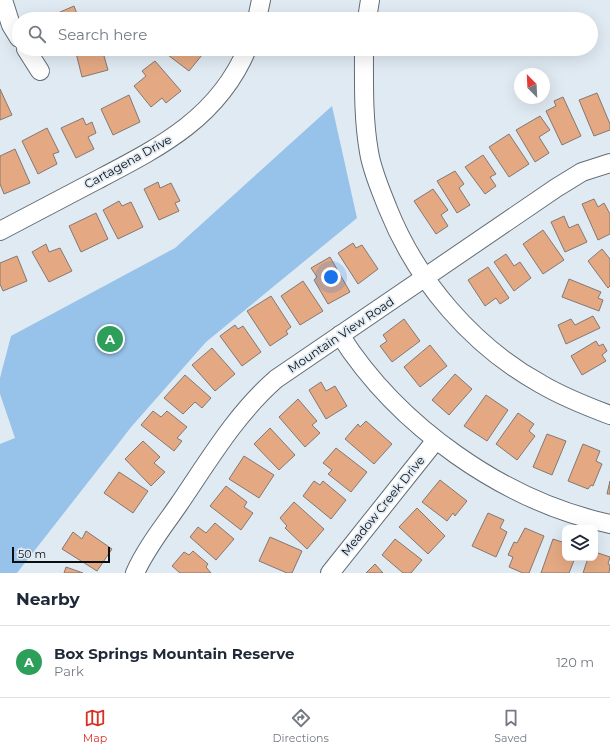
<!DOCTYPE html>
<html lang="en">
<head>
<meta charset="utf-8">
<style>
  :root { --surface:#fff; --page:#f2f2f3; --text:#1f2937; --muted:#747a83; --line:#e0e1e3; --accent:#d93025 }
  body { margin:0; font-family:Montserrat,sans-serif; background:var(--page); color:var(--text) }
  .controls { position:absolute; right:12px; bottom:12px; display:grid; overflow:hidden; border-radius:8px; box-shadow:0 4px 16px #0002 }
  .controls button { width:36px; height:36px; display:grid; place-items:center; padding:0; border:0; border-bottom:1px solid var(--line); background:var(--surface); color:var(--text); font:20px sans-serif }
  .compass { position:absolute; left:514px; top:68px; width:36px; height:36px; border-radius:50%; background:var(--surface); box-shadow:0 4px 16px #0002; rotate:336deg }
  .scale { position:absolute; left:12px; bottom:10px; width:98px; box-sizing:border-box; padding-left:4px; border:2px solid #0b0e11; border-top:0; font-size:11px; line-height:14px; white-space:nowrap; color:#0b0e11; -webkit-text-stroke:3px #e0eaf3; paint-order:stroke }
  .you { position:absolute; left:331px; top:277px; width:14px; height:14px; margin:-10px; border:3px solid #fff; border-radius:50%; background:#1a73e8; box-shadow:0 0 0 6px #1a73e833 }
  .badge { display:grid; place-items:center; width:26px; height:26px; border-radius:50%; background:var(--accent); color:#fff; font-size:13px; font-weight:700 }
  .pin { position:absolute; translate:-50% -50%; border:2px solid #fff; box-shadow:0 1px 4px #0006 }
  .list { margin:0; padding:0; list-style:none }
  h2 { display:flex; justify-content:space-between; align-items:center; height:52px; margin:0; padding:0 16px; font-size:17px }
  h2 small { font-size:13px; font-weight:400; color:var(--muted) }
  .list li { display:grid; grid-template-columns:26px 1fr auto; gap:12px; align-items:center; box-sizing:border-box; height:72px; padding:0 16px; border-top:1px solid var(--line) }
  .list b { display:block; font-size:15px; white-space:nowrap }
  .list p { margin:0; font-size:13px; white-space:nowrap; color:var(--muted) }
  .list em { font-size:13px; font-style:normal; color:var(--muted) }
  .icon { flex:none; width:22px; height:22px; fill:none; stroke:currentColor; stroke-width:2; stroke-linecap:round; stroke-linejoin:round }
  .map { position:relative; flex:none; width:610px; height:573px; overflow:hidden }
  .search { position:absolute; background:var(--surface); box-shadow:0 4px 16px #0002; left:12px; right:12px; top:12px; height:44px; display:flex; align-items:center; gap:10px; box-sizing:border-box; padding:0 14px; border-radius:22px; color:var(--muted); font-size:15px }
  .sheet { height:124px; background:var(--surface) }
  nav { display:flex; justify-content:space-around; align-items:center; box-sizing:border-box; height:56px; border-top:1px solid var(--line); background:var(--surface); font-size:11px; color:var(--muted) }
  nav a { display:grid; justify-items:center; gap:2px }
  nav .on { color:var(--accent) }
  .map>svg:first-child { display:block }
</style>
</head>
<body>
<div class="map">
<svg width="610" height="573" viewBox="0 0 610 573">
  <rect width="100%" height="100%" fill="#e0eaf3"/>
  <!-- green -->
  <polygon fill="#97c2ea" points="332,106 357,218 206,342 132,426 17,573 0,573 0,444 15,438 0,394 0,378 11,336 175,248"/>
  <!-- building -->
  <g fill="#e4a983" stroke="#837872">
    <polygon points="74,6 79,19 52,19 51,16"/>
    <polygon points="75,49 102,49 108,70 82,77"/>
    <polygon points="160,49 202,49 199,53 202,55 189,71"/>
    <polygon points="155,61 181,91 166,103 162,98 151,107 134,86 146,76 142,71"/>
    <polygon points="0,89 12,115 0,120"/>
    <polygon points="597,93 610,124 610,130 594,136 579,100"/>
    <polygon points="129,95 140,122 113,135 101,109"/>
    <polygon points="563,97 581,136 562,145 546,111 556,106 554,101"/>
    <polygon points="540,116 550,130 539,137 549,153 535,162 516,130"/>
    <polygon points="83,118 86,125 92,122 96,133 88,137 94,149 76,158 61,128"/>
    <polygon points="47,128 59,152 53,154 57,164 38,174 22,141"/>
    <polygon points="509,134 529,164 509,177 489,147"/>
    <polygon points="15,149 30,183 4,194 0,184 0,156"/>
    <polygon points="483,155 496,174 490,177 496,186 485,194 465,167"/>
    <polygon points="455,171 464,184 459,188 470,205 457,213 437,181"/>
    <polygon points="158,182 160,188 171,183 180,201 175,203 179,211 159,220 144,189"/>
    <polygon points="433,189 448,210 441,215 448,226 436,234 414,201"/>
    <polygon points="594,199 598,207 604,203 610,214 610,234 598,240 582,204"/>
    <polygon points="119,201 122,206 131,202 143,227 118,239 103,210"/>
    <polygon points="96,213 108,239 81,252 69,226"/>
    <polygon points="564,216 569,228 578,224 587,242 565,252 551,222"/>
    <polygon points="543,230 564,260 543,274 523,244"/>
    <polygon points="353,243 356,248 362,245 378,269 358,284 338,253"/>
    <polygon points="46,244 49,252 60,248 72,271 49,282 32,252"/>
    <polygon points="602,249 610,259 610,286 608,288 588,261"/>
    <polygon points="506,254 514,266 520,262 531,278 514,291 494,262"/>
    <polygon points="17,256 27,281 3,291 0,284 0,263"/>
    <polygon points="330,257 350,292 328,304 314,280 317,277 311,268"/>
    <polygon points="488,267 509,298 500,304 496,298 485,306 468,280"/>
    <polygon points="569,279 601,292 598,298 603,300 599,311 562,297"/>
    <polygon points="303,281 323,311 300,325 281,296"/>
    <polygon points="271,296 291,327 286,331 288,334 270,346 247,311"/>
    <polygon points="593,316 600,328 566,344 558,325 571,319 575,325"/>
    <polygon points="404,319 420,341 392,362 380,346 387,341 383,335"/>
    <polygon points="235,325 238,329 243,326 261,352 242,366 220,336"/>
    <polygon points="596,341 599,346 603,344 607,351 602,355 606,361 582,375 571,356"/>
    <polygon points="430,345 447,366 420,387 404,367"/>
    <polygon points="212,348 235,374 215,391 192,365"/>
    <polygon points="455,374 472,389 449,415 432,400"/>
    <polygon points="185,375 211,398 202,408 195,402 183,414 164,398"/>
    <polygon points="321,382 326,391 335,386 347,406 326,419 309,390"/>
    <polygon points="486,395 508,410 487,441 464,426"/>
    <polygon points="298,399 317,421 312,425 320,433 305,447 279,417"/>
    <polygon points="153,411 161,417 167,411 187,427 177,438 182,441 174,451 141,425"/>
    <polygon points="518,413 534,424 529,431 535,436 517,460 496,444"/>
    <polygon points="366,421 392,444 374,464 345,439 358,424 360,427"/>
    <polygon points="270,428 295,455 279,470 254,444"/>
    <polygon points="547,434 566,441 552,475 533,467"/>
    <polygon points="143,441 160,457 154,463 165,472 151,486 125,459"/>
    <polygon points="583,444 600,451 596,461 602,464 593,486 591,485 588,489 568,481"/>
    <polygon points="336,448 367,472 351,492 328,474 332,470 323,463"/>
    <polygon points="244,456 274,475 259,498 229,479"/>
    <polygon points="119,472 148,491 133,513 104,493"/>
    <polygon points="440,480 467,501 455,516 453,513 447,521 422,502"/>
    <polygon points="314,481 320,485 323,481 346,500 331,519 303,496"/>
    <polygon points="610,481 610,494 607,494"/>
    <polygon points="226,486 247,502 244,507 253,513 241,530 210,506"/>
    <polygon points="294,502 324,529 307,549 285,528 287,526 280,518"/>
    <polygon points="417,508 445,536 428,554 399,527"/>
    <polygon points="488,513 504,520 500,528 507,532 496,557 472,546"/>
    <polygon points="215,523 234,539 216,560 190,537 198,527 206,533"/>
    <polygon points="525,528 544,536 529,573 523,573 509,567 513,557 508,555 514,542 517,543"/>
    <polygon points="86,531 112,549 97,571 62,549 73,532 82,539"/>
    <polygon points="270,537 302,551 292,573 287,573 259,561"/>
    <polygon points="395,539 422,560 411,573 403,573 382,555"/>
    <polygon points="553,539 565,543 565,558 575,558 569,573 541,573"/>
    <polygon points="193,551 208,564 206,567 211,573 180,573 172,566 184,552 189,555"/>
    <polygon points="595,552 610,557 608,564 610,565 609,573 583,573 588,558 595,558"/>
    <polygon points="375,564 383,573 366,573"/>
    <polygon points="66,567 83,573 64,573"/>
  </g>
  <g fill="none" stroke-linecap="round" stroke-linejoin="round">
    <defs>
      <g id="minor">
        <polyline points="3,0 11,25 19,38"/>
        <polyline points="257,19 261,0"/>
        <polyline points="367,19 370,0"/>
        <polyline points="26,49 40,71"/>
        <path d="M364,49c0,34 -1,69 5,103 3,19 12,39 19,57 29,72 84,137 153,175 22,13 45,22 69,31"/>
        <path d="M0,231c32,-17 65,-34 97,-51 63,-33 121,-62 150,-131"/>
        <path d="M340,335c58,91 163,166 270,189"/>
        <path d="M135,573c11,-25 29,-47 44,-69 30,-44 57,-90 97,-125l280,-191 26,-16 28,-9"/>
        <polyline points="330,573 436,440"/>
      </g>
    </defs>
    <!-- minor casing -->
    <use href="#minor" stroke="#636c74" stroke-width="20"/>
    <!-- minor -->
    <use href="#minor" stroke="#fff" stroke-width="18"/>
  </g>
  <g text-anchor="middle" stroke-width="3.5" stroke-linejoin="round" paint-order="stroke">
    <!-- street labels -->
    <g font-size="12" fill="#0b0e11" stroke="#e0eaf3">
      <text transform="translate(128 162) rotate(-29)" y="4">Cartagena Drive</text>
      <text transform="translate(341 335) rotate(-34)" y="4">Mountain View Road</text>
      <text transform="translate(383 506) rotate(-51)" y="4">Meadow Creek Drive</text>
    </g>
  </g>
</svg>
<div class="controls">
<button><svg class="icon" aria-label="layers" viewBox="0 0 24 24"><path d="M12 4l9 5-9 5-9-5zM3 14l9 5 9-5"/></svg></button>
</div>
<svg class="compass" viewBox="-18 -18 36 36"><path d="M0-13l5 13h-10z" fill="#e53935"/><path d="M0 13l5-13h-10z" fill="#747a83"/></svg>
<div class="scale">50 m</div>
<div class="you"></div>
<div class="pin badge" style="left:110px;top:339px;background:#2e9e5b">A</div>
<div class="search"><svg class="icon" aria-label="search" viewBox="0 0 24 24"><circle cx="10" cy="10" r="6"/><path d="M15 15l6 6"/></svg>Search here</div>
</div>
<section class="sheet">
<h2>Nearby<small></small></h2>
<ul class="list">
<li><span class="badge" style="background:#2e9e5b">A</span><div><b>Box Springs Mountain Reserve</b><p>Park</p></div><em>120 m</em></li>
</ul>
</section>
<nav>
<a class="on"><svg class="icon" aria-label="map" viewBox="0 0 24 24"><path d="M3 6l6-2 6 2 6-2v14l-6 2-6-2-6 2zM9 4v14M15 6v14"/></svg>Map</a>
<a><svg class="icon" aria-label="directions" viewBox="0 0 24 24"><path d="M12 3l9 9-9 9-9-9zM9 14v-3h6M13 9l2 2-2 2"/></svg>Directions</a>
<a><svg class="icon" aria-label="saved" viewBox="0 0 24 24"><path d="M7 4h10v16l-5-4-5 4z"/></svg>Saved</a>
</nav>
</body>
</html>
